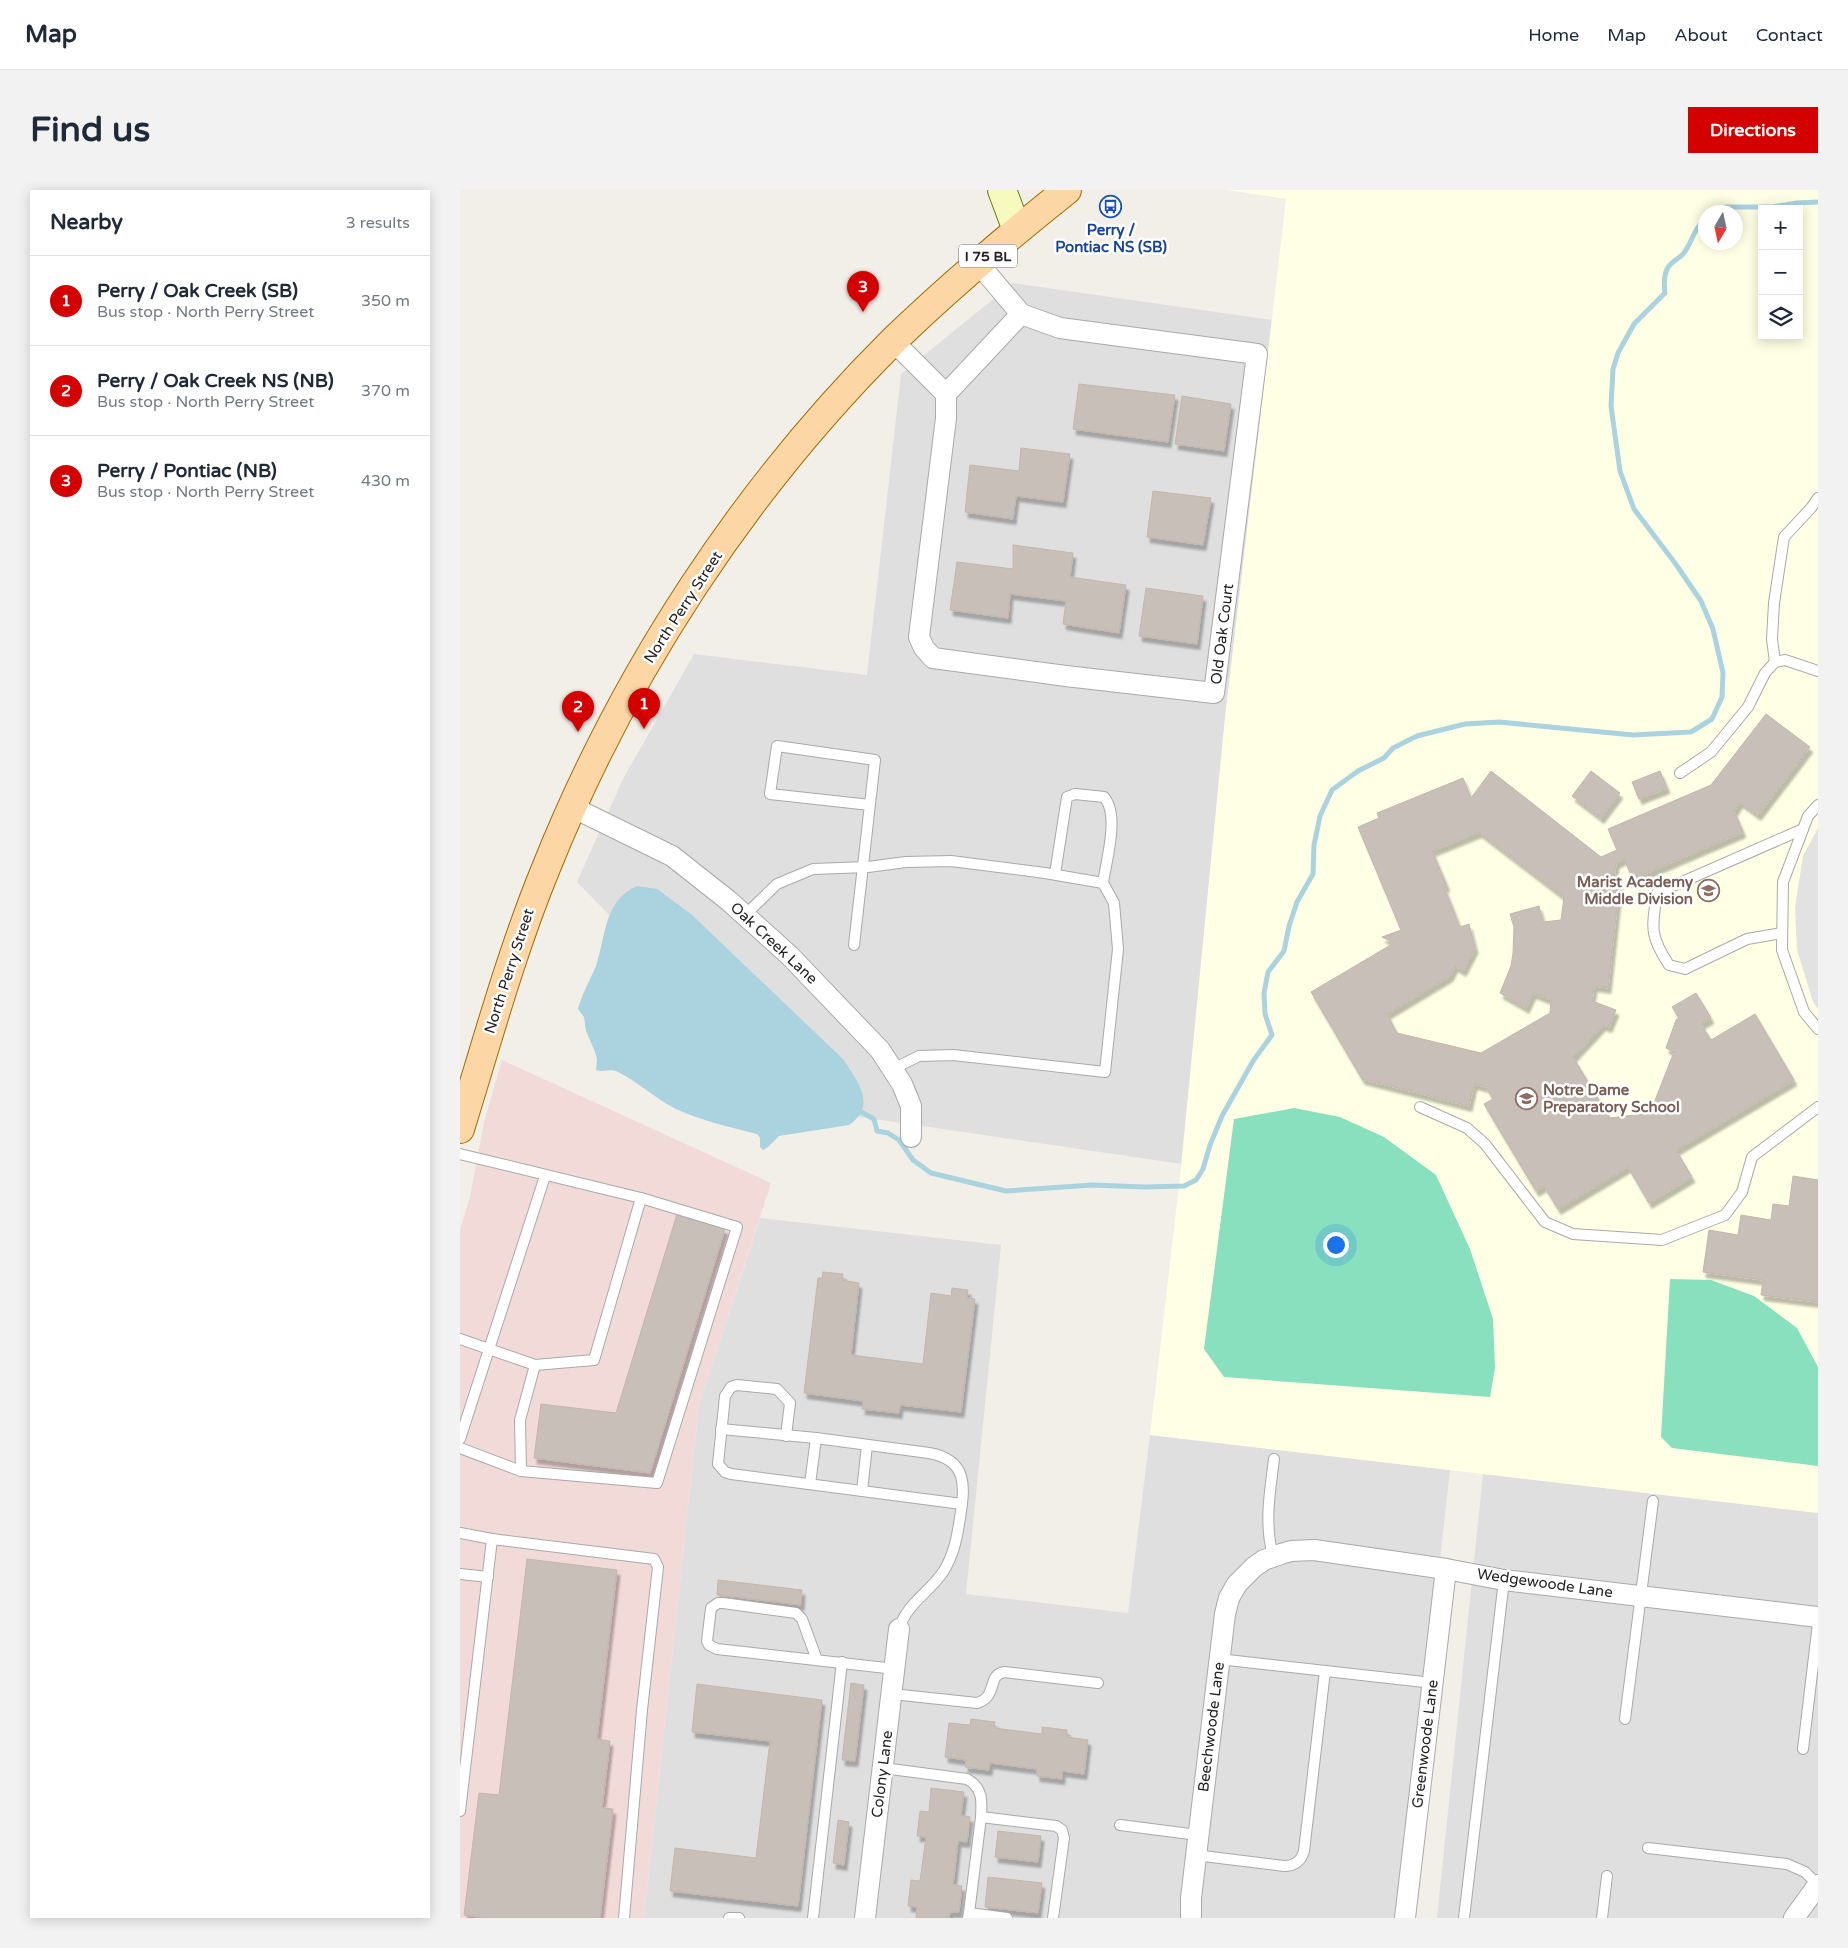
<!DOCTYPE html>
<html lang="en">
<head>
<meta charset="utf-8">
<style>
  :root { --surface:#fff; --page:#f2f2f3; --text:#1f2937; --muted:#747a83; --line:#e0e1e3; --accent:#d40000 }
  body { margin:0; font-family:"Varela Round",sans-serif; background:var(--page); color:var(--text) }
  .controls { position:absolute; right:15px; top:15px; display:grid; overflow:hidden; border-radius:0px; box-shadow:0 2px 12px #0003 }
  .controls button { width:45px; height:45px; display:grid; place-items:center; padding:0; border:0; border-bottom:1px solid var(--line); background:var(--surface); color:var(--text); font:25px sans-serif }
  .compass { position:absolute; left:1238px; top:15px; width:45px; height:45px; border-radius:50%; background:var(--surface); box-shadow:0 2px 12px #0003; rotate:189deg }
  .you { position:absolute; left:875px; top:1054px; width:18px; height:18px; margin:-12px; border:4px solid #fff; border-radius:50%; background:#1a73e8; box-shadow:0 0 0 8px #1a73e833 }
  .badge { display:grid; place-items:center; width:32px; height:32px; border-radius:50%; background:var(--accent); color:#fff; font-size:16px; font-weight:700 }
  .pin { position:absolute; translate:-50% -41px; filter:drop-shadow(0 1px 2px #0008) }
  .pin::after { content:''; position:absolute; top:26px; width:18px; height:15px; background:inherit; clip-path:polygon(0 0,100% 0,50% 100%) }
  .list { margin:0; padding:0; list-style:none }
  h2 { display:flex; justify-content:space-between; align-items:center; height:65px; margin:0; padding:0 20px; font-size:21px }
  h2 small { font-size:16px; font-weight:400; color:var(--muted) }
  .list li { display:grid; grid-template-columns:32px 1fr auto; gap:15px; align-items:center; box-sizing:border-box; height:90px; padding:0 20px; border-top:1px solid var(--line) }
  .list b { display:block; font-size:19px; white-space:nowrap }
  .list p { margin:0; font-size:16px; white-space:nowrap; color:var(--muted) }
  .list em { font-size:16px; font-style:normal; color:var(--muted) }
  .icon { flex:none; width:28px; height:28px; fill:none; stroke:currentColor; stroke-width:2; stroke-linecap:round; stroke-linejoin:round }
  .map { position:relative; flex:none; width:1358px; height:1728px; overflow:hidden; border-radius:0px }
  header { display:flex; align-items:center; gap:30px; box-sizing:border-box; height:70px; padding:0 25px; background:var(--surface); border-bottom:1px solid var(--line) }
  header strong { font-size:24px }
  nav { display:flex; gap:28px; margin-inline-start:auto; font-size:18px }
  .intro { display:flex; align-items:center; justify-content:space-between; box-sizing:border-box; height:120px; padding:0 30px }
  h1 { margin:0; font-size:35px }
  .button { padding:12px 22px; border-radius:0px; background:var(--accent); color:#fff; font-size:18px; font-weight:700 }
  main { display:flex; gap:30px; padding:0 30px }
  aside { flex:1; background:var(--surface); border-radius:0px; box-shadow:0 2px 12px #0003 }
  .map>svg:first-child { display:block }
</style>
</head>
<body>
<header>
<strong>Map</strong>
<nav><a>Home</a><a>Map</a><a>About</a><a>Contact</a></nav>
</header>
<div class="intro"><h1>Find us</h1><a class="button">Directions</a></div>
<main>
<aside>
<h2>Nearby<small>3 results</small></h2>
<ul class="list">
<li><span class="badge">1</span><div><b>Perry / Oak Creek (SB)</b><p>Bus stop · North Perry Street</p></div><em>350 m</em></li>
<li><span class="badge">2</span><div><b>Perry / Oak Creek NS (NB)</b><p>Bus stop · North Perry Street</p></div><em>370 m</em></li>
<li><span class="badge">3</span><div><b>Perry / Pontiac (NB)</b><p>Bus stop · North Perry Street</p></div><em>430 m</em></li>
</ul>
</aside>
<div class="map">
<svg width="1358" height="1728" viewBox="0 0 1358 1728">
  <defs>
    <filter id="shadow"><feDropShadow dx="3" dy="5.5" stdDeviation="1" flood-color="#0004"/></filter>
  </defs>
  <rect width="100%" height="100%" fill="#f2efe9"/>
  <!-- residential -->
  <g fill="#e0dfdf">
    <polygon points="553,93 812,130 765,528 722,974 339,918 117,692 163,589 234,464 407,485 441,184"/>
    <polygon points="300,1028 541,1055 506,1404 668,1423 690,1245 990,1280 940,1728 184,1728 239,1214"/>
    <polygon points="1023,1284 1358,1323 1358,1728 977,1728"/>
  </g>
  <!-- commercial -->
  <polygon fill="#f2dad9" points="42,870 311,993 239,1214 184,1728 0,1728 0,1040 10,1007 24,932"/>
  <!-- education -->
  <path fill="#ffffe5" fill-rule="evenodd" d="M767,0h591v1323l-668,-78 30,-258 45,-459 61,-519zM1302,19h37v127h-37zM1246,22h30v30h-30z"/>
  <!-- pitch -->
  <g fill="#88e0be">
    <polygon points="834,918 880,927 924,947 976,985 1010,1059 1033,1129 1035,1178 1030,1207 764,1187 744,1159 774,929"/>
    <polygon points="1210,1089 1251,1090 1294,1106 1337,1138 1358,1177 1358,1276 1212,1258 1201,1247"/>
  </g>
  <!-- parking -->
  <polygon fill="#e2e2e2" points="1358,638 1358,819 1353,812 1337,760 1335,717 1343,666"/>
  <!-- water -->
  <path fill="#aad3df" d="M177,696l20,3 34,25 152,145c14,22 35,46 6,66l-70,11 -11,11 -5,3 -3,-3v-9l-3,-4c-27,-7 -55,-13 -81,-25 -20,-10 -38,-27 -58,-37 -8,-4 -14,1 -22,-2l1,-11 -2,-7 -9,-21 -2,-14 -6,-8c4,-15 12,-29 18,-43 10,-30 8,-66 41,-80z"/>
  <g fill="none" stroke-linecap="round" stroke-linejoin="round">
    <!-- stream -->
    <g stroke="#aad3df" stroke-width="5">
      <polyline points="1254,22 1266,17 1312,17 1337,13 1358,12"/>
      <path d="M401,922l13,7 3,12 11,2 11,7 14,20 18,13 75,18 86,-6 53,2 39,-1 12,-6 7,-11 7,-24 12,-29 31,-55 19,-26 -7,-21 -1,-21 4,-21 16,-21 5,-25 8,-24 16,-28 1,-29 6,-29 12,-26 26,-19 26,-13 9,-10 24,-12 48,-12 34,-2 134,13 58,-3 21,-13 10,-22 1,-24 -10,-44 -12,-28 -26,-38 -41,-54 -14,-38 -9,-65 2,-37 5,-16 16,-29 31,-31c-1,-7 -1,-17 2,-24 4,-7 9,-9 14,-13 11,-10 11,-27 25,-37"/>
    </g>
  </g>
  <!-- building -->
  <g fill="#c7bfb8" stroke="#c4b6ab" fill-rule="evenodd" filter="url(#shadow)">
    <polygon points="619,194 715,205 708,252 613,239"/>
    <polygon points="722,206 771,214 764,261 715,254"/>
    <polygon points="561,258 610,264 603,312 556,306 553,329 505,322 510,275 559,281"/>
    <polygon points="693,301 751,308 743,355 687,347"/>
    <polygon points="553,355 613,363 610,387 666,395 659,443 603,434 606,411 550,404 548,428 490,420 497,372 553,379"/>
    <polygon points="686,398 743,406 737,454 679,446"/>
    <path d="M1306,524l44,33 -52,68 -18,-13 -6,9 9,21 -110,47 -9,-20 -8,4 -2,16 6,1 -12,108 -14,-2 -2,15 24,9 -7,17 -6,-2 -30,32 37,61 40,-5 24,-61 -8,-4 10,-28 3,-2 -7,-11 24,-14 15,25 -10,6 10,16 44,-26 39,66 -118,70 16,27 -43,26 -21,-36 -70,42 -14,-23 -8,5 -52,-87 9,-5 -7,-12 -12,-3 -5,22 -107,-27 -51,-87 83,-49 -12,-6 19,-7 -43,-103 21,-9 -2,-5 86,-35 8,20 20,-27 110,86 16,-7 -9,-21 103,-44zM1019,642l85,65 -3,23 -18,2 -4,-16 -29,8 4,13 -1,26 -2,13 -11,27 26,15 7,-15 18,7 -1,13 -69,40 -84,-20 -10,-19 63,-38 5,-10 8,5 12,-23 -6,-24 -9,3 -16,-40 3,-1 -15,-35z"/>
    <polygon points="1131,581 1160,603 1141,628 1112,606"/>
    <polygon points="1200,581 1207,598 1179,609 1172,592"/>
    <polygon points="1333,986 1358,990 1358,1112 1301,1105 1303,1090 1243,1082 1249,1040 1278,1045 1281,1025 1311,1030 1313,1014 1329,1016"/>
    <polygon points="217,1024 265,1039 190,1283 74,1268 81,1214 156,1223"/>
    <polygon points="363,1082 383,1084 382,1090 399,1093 391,1165 463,1174 471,1103 491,1106 492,1098 508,1100 507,1108 515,1109 501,1222 440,1215 439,1223 402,1219 403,1211 344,1203 358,1088 362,1088"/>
    <polygon points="67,1369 157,1380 137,1549 150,1551 142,1618 153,1619 140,1728 26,1728 4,1725 19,1603 39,1605"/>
    <polygon points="258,1390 342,1400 341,1415 257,1405"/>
    <polygon points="391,1493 404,1495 395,1571 382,1570"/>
    <polygon points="237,1494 362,1510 338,1716 210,1701 215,1658 296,1668 310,1551 232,1542"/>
    <polygon points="511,1529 535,1532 534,1538 582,1544 582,1537 607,1540 607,1547 628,1550 624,1584 602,1581 602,1589 577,1586 577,1579 530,1573 529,1580 505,1577 506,1570 485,1567 489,1533 510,1535"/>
    <polygon points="471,1598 504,1602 501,1625 510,1627 507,1652 498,1651 493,1695 502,1696 499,1722 490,1722 489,1728 456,1728 457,1717 448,1716 451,1690 460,1691 466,1647 457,1646 460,1621 469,1622"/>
    <polygon points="378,1630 389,1632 384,1675 373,1673"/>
    <polygon points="538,1641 581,1646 578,1672 535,1667"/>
    <polygon points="528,1687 582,1693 578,1723 525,1717"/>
  </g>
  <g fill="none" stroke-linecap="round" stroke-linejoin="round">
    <defs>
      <g id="lane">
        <polyline points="1315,472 1312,449 1314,413 1324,347 1351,318 1358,308"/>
        <polyline points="1220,583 1251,562 1288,517 1305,483 1315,472 1325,470 1358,481"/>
        <polyline points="1358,615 1348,626 1323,692 1322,760 1344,822 1358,839"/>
        <path d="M595,684l12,-77 8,-3 29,3c16,18 2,64 -1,86"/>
        <polyline points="285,725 317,694 353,679 408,677 446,672 491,671 585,683 643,693 654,713 658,759 645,882 493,865 459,866 433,879"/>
        <path d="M1322,743l-35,6 -62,30 -16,-4c-20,-30 -17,-38 -12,-72l146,-64"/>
        <polyline points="394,755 415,570 317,556 310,604 410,615"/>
        <polyline points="960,917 1007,938 1025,954 1085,1032 1113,1044 1202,1050 1265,1025 1282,1002 1292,967 1358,917"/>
        <polyline points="0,964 181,1008"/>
        <polyline points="0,1149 75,1175 134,1170 181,1008 277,1037 197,1293 61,1281 60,1230 75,1175"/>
        <path d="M261,1239l95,9 113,15c39,7 36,33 31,65 -3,19 -6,37 -17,54 -14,21 -36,31 -44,57"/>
        <polyline points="326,1246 330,1213 317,1199 277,1195 271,1197 265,1206 258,1274 265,1282 271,1284 502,1314"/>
        <polyline points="0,1249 85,986"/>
        <polyline points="0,1258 61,1281"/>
        <polyline points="350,1294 356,1248"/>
        <polyline points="402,1301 407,1255"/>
        <polyline points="0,1343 32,1349 0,1621"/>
        <polyline points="32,1349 194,1369 198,1377 182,1520 164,1728"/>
        <path d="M813,1366c-9,-33 -3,-64 1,-97"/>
        <polyline points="0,1384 28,1387"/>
        <polyline points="759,1469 973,1493"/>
        <polyline points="357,1470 342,1429 336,1423 263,1413 258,1413 251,1418 247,1451 249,1455 257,1459 435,1479"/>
        <path d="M432,1504l85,9c21,-6 10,-28 27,-31l94,11"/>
        <polyline points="1165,1529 1193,1311"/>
        <polyline points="1343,1559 1358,1433"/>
        <path d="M423,1578l84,11c16,9 15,22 14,38l75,9 6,4 2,8 -11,80"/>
        <polyline points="660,1635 738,1645"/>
        <polyline points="1188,1658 1327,1674 1345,1682 1358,1695"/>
        <path d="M735,1665l89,11c11,0 17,-5 20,-15l21,-180"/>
        <polyline points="509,1723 521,1627"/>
        <polyline points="269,1728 279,1728"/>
        <polyline points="353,1728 382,1472"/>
        <polyline points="508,1728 509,1723 547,1728"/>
        <polyline points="1004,1728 1044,1390"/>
        <polyline points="1142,1728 1147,1686"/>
      </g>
      <g id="street">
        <polyline points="519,74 561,124 600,138 797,164 754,503 606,486 473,468 464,458 459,447 486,228 486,204 561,124"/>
        <polyline points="433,151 486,204"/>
        <polyline points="112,617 212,666 269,711 330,766 420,860 442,894 451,916 451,947"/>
        <polyline points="405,1728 439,1439"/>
        <polyline points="731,1728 731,1708 765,1424 769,1408 777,1394 794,1377 804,1370 821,1364 831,1361 854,1360 986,1379 1044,1390 1358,1427"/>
        <polyline points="945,1728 986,1379"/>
        <polyline points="1334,1728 1358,1695"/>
      </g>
      <polyline id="secondary" points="542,0 557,40"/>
      <path id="primary" d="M0,939c27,-87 51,-176 86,-261 78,-195 198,-379 348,-528 55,-53 114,-103 173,-150"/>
    </defs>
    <!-- lane casing -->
    <use href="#lane" stroke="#a9a9a9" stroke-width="12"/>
    <!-- street casing -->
    <use href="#street" stroke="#a9a9a9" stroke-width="22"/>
    <!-- secondary casing -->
    <use href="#secondary" stroke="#707d05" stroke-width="30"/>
    <!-- primary casing -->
    <use href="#primary" stroke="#a06b00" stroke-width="30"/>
    <!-- lane -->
    <use href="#lane" stroke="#fff" stroke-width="10"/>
    <!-- street -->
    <use href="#street" stroke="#fff" stroke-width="20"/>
    <!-- secondary -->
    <use href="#secondary" stroke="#f7fabf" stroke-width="28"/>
    <!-- primary -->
    <use href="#primary" stroke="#fcd6a4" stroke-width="28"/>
  </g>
  <!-- icons -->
  <defs>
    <symbol id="bus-ring" viewBox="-11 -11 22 22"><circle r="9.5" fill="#fff" stroke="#1a4fb4" stroke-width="1.5"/><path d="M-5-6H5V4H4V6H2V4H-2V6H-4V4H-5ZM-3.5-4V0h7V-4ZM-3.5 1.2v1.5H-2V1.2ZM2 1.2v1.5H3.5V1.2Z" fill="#1a4fb4"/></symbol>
    <symbol id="school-ring" viewBox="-11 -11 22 22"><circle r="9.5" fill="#fff" stroke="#8d6e63" stroke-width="1.5"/><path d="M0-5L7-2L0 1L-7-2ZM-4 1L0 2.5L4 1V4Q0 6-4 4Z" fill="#8d6e63"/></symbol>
  </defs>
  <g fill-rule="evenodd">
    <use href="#bus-ring" x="638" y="4" width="25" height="25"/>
    <use href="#school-ring" x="1236" y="688" width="25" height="25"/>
    <use href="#school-ring" x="1054" y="896" width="25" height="25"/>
  </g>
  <g text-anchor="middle" stroke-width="5" stroke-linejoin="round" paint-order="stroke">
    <!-- shield labels -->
    <rect fill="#fff" stroke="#646464" stroke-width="1" x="499" y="54.5" width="58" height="23" rx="4"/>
    <g font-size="14" font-weight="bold" fill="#222">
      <text x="528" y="71">I 75 BL</text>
    </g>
    <!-- transit labels -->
    <g font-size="15" font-weight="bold" fill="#164399" stroke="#fff">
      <text x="651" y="45">Perry /<tspan x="651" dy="17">Pontiac NS (SB)</tspan></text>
    </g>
    <!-- street labels -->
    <g font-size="15" fill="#222" stroke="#fff">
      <text transform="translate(223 417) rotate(-57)" y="5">North Perry Street</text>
      <text transform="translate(762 444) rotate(-83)" y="5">Old Oak Court</text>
      <text transform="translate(314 753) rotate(43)" y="5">Oak Creek Lane</text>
      <text transform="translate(49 781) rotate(-72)" y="5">North Perry Street</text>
      <text transform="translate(1085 1393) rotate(8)" y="5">Wedgewoode Lane</text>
      <text transform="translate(751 1537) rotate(-83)" y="5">Beechwoode Lane</text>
      <text transform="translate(965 1554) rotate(-83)" y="5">Greenwoode Lane</text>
      <text transform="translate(422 1584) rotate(-83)" y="5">Colony Lane</text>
    </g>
    <!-- education labels -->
    <g font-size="15" font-weight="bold" fill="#785e54" stroke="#fff" text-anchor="end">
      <text x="1233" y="697">Marist Academy<tspan x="1233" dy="17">Middle Division</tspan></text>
      <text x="1083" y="905" text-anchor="start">Notre Dame<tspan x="1083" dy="17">Preparatory School</tspan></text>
    </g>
  </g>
</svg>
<div class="controls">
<button>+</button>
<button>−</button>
<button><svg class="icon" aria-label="layers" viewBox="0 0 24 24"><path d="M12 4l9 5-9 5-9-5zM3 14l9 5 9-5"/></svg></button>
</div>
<svg class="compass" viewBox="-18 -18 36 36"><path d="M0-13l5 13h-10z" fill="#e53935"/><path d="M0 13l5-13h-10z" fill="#747a83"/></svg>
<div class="you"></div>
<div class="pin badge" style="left:184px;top:539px">1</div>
<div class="pin badge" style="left:118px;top:542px">2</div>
<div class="pin badge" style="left:403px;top:122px">3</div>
</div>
</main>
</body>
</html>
